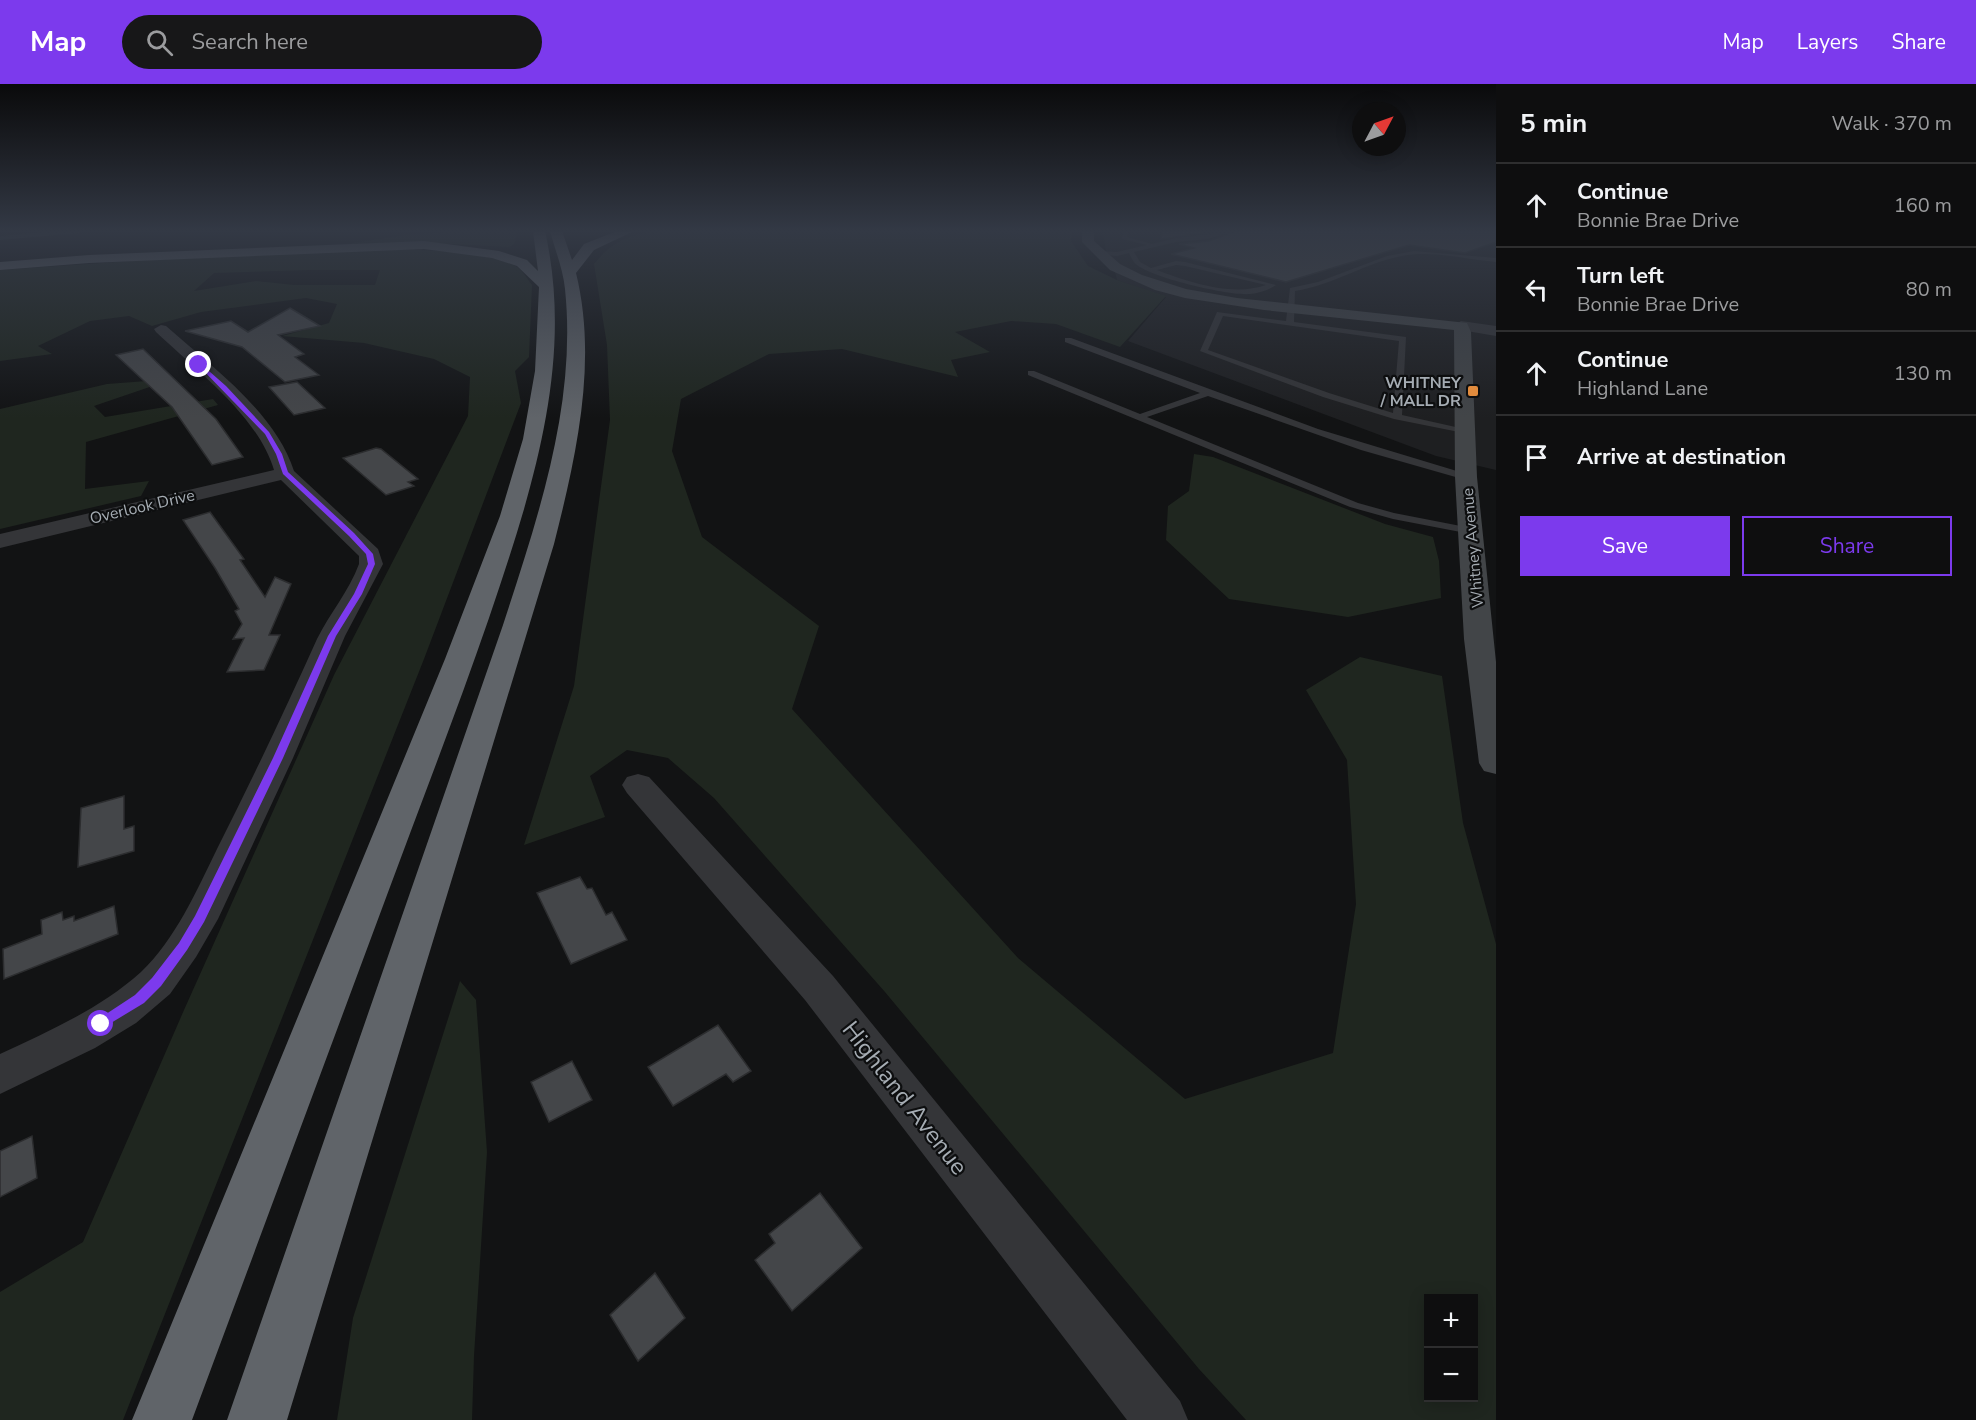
<!DOCTYPE html>
<html lang="en">
<head>
<meta charset="utf-8">
<style>
  :root { --surface:#0e0e0f; --page:#171718; --text:#f1f3f6; --muted:#9b9c9e; --line:#2e2e2f; --accent:#7c3aed }
  body { margin:0; font-family:"Nunito Sans",sans-serif; background:var(--page); color:var(--text) }
  .controls { position:absolute; right:18px; bottom:18px; display:grid; overflow:hidden; border-radius:0px; box-shadow:0 3px 15px #0003 }
  .controls button { width:54px; height:54px; display:grid; place-items:center; padding:0; border:0; border-bottom:2px solid var(--line); background:var(--surface); color:var(--text); font:30px sans-serif }
  .compass { position:absolute; left:1352px; top:18px; width:54px; height:54px; border-radius:50%; background:var(--surface); box-shadow:0 3px 15px #0003; rotate:49deg }
  .stop { position:absolute; width:18px; height:18px; margin:-14px; border:4px solid #7c3aed; border-radius:50%; background:#fff }
  .stop.end { background:#7c3aed; border-color:#fff; box-shadow:0 2px 6px #0008 }
  .list { margin:0; padding:0; list-style:none }
  h2 { display:flex; justify-content:space-between; align-items:center; height:78px; margin:0; padding:0 24px; font-size:26px }
  h2 small { font-size:20px; font-weight:400; color:var(--muted) }
  .list li { display:grid; grid-template-columns:39px 1fr auto; gap:18px; align-items:center; box-sizing:border-box; height:84px; padding:0 24px; border-top:2px solid var(--line) }
  .list b { display:block; font-size:22px; white-space:nowrap }
  .list p { margin:0; font-size:20px; white-space:nowrap; color:var(--muted) }
  .list em { font-size:20px; font-style:normal; color:var(--muted) }
  .actions { display:flex; gap:12px; padding:18px 24px }
  .actions a { flex:1; padding:14px 0; border:2px solid var(--accent); border-radius:0px; text-align:center; font-size:21px; color:var(--accent) }
  .actions .main { background:var(--accent); color:#fff }
  .icon { flex:none; width:33px; height:33px; fill:none; stroke:currentColor; stroke-width:2; stroke-linecap:round; stroke-linejoin:round }
  .map { position:relative; flex:none; width:1496px; height:1336px; overflow:hidden }
  header { display:flex; align-items:center; gap:36px; box-sizing:border-box; height:84px; padding:0 30px; background:var(--accent); color:#fff }
  header strong { font-size:28px }
  nav { display:flex; gap:33px; margin-inline-start:auto; font-size:21px }
  .search { width:420px; height:54px; background:var(--page); display:flex; align-items:center; gap:15px; box-sizing:border-box; padding:0 21px; border-radius:33px; color:var(--muted); font-size:22px }
  main { display:flex }
  aside { flex:1; background:var(--surface) }
  .map>svg:first-child { display:block }
</style>
</head>
<body>
<header>
<strong>Map</strong>
<div class="search"><svg class="icon" aria-label="search" viewBox="0 0 24 24"><circle cx="10" cy="10" r="6"/><path d="M15 15l6 6"/></svg>Search here</div>
<nav><a>Map</a><a>Layers</a><a>Share</a></nav>
</header>
<main>
<div class="map">
<svg width="1496" height="1336" viewBox="0 0 1496 1336">
  <rect width="100%" height="100%" fill="#121314"/>
  <!-- built -->
  <polygon fill="#1e1f21" points="1103,147 1496,147 1496,386 1436,372 1128,257 1166,213 1117,196 1112,175 1106,168"/>
  <!-- green -->
  <g fill="#1f261f" fill-rule="evenodd">
    <polygon points="463,147 518,147 514,160 509,163 412,158 345,160 406,151"/>
    <path d="M651,147h421l-1,10 17,25 29,14 49,16 -46,51 -64,-23 -45,-3 -56,11 35,20 -39,8 7,17 -116,-28 -73,5 -88,45 -9,52 30,86 117,89 -27,83 226,249 167,141 148,-46 23,-149 -9,-144 -41,-70 54,-33 82,19 21,147 33,121v476h-250l-47,-51 -314,-377 -171,-194 -46,-40 -41,-8 -37,26 15,41 -81,28 50,-159 36,-266 -3,-75 -13,-81c18,-22 30,-26 57,-33zM1428,1214h46v100h-46z"/>
    <path d="M390,165c33,1 99,2 127,18 6,4 11,13 15,18l-3,72 -14,14 6,32 -97,256 -301,761h-123v-128l83,-50 101,-232 150,-335 134,-259 2,-39 -36,-18 -70,-16 -82,-7 47,-13 8,-19 -31,-6 -105,14 -49,14 -23,-10 -39,5 -52,25 14,8 -52,7v-91l147,-10zM309,186h71l-5,15h-81l-38,-4 -62,10 20,-18z"/>
    <polygon points="173,295 94,322 105,333 213,315 218,321 86,358 85,405 149,397 141,412 0,445 0,325 107,300"/>
    <polygon points="1194,370 1213,373 1385,440 1433,453 1439,477 1441,514 1348,533 1229,515 1166,456 1168,422 1189,407"/>
    <polygon points="460,897 476,916 487,1068 474,1272 472,1336 337,1336 353,1234"/>
  </g>
  <g fill="none" stroke-linecap="round" stroke-linejoin="round">
    <!-- stream -->
    <polyline stroke="#2d373b" stroke-width="4" points="0,154 78,147"/>
  </g>
  <!-- building -->
  <g fill="#444649" stroke="#2c2d2f" stroke-width="1.5">
    <polygon points="1162,147 1216,147 1161,155"/>
    <polygon points="1236,147 1496,147 1496,158 1465,169 1409,161 1286,198 1171,170 1194,164 1179,160 1209,157"/>
    <polygon points="290,224 320,242 278,251 304,270 295,273 319,291 285,298 242,263 185,247 231,237 248,248"/>
    <polygon points="143,265 216,335 243,373 212,381 172,323 116,271"/>
    <polygon points="297,298 325,324 294,331 269,303"/>
    <polygon points="376,364 381,365 418,395 408,398 414,402 386,411 343,374"/>
    <polygon points="210,428 244,475 240,476 265,513 275,493 291,500 269,551 280,551 264,586 227,588 244,554 233,555 242,540 235,527 239,525 215,484 183,436"/>
    <polygon points="124,712 124,745 134,742 134,767 78,783 81,724"/>
    <polygon points="580,793 587,805 592,804 606,831 612,828 627,856 571,880 537,809"/>
    <polygon points="114,822 118,850 4,895 3,865 42,850 41,836 62,828 63,836 74,832 74,837"/>
    <polygon points="718,941 751,987 733,998 726,990 673,1022 648,983"/>
    <polygon points="572,977 592,1016 549,1038 531,998"/>
    <polygon points="32,1052 37,1094 0,1113 0,1067"/>
    <polygon points="820,1109 862,1164 792,1227 755,1176 775,1159 769,1150"/>
    <polygon points="655,1189 685,1234 638,1277 610,1231"/>
  </g>
  <g fill="none" stroke-linecap="round" stroke-linejoin="round">
    <!-- service -->
    <g fill="#343538" fill-rule="evenodd">
      <path d="M1123,147h6l-2,6 25,7 24,-6 58,-7 -26,8 -32,3 -42,10 6,10 11,6 25,-7 9,1 91,23c-7,5 -17,8 -26,9 -21,2 -97,-16 -113,-29 -4,-3 -6,-8 -8,-12l-12,3 -19,-2 2,-3 17,1 30,-7 -25,-6zM1176,181l9,1 81,19c-33,12 -78,-3 -109,-15z"/>
      <path d="M1414,167l82,7v4c-30,-2 -63,-12 -94,-6 -37,7 -69,29 -107,35l-1,31 112,15 -4,78 67,15v4l-75,-15 -71,-22 -123,-46 17,-39 69,9 4,-33 28,-6 69,-26zM1223,232l176,25 -6,72 -64,-20 -121,-43z"/>
      <polygon points="1065,254 1071,254 1318,345 1470,391 1470,395 1466,396 1361,366 1208,312 1147,333 1358,419 1394,429 1471,444 1477,447 1471,450 1393,435 1350,423 1028,291 1028,287 1034,287 1140,330 1200,309 1065,258"/>
    </g>
    <!-- minor -->
    <g fill="#343538" fill-rule="evenodd">
      <path d="M161,241l5,1c45,40 109,86 128,145l84,78 5,15 -38,72 -52,122 -75,161 -22,38 -26,37 -34,29 -41,25 -95,46v-40c49,-23 100,-45 141,-82 34,-32 56,-82 76,-123 35,-69 68,-139 100,-210 13,-26 32,-48 42,-75v-8l-78,-76 -281,68v-14l274,-64c-16,-54 -78,-100 -118,-138l-2,-3z"/>
      <polygon points="638,690 649,693 833,892 1180,1317 1188,1336 1127,1336 805,916 627,709 622,701 627,693"/>
    </g>
    <!-- tertiary -->
    <polygon fill="#343538" fill-rule="evenodd" points="1461,237 1496,242 1496,252 1455,245 1453,242"/>
    <!-- secondary -->
    <polygon fill="#424548" fill-rule="evenodd" points="1082,147 1094,147 1094,157 1120,180 1142,191 1186,205 1237,214 1467,239 1471,248 1477,393 1496,578 1496,690 1484,687 1479,679 1464,555 1455,393 1454,246 1264,226 1185,214 1155,206 1110,186 1082,158"/>
    <!-- motorway -->
    <g fill="#606469" fill-rule="evenodd">
      <path d="M533,147h12c30,132 -14,263 -56,387 -32,93 -68,185 -102,277 -65,175 -130,350 -195,525h-60l313,-761 55,-143 23,-77 12,-68 4,-84 -22,-21 -25,-8 -68,-9 -335,14 -89,7v-8l89,-7 335,-14 75,10 28,9 11,11z"/>
      <path d="M550,147h12l10,29 12,-16 33,-13h17l-40,19 -18,23c22,89 0,184 -22,271l-267,876h-60l276,-795c35,-108 74,-221 62,-336 -2,-20 -10,-39 -15,-58z"/>
    </g>
    <!-- path-bridge -->
    <polyline stroke="#3a3c3f" stroke-width="1.5" stroke-dasharray="1.5 2" stroke-linecap="butt" points="1211,147 1230,151"/>
  </g>
  <!-- sky -->
  <linearGradient id="sky" x2="0" y2="1"><stop stop-color="#0a0a0b"/><stop offset="0.44" stop-color="#333945"/><stop offset="1" stop-color="#333945" stop-opacity="0"/></linearGradient>
  <rect width="1496" height="334" fill="url(#sky)"/>
  <!-- route -->
  <polygon fill="#7c3aed" points="197,280 201,280 226,302 269,348 282,370 288,388 354,449 373,470 375,480 362,510 336,552 283,674 204,838 187,866 161,902 144,919 101,945 97,944 95,940 97,936 135,911 152,894 179,859 195,832 273,674 328,552 354,510 368,480 366,470 349,452 283,390 276,370 265,350"/>
  <!-- markers -->
  <rect fill="#e18b3d" stroke="#0d0e0f" stroke-width="2" x="1467" y="301" width="12" height="12" rx="3"/>
  <g text-anchor="middle" stroke-width="4.5" stroke-linejoin="round" paint-order="stroke">
    <!-- far-poi labels -->
    <g font-size="16" font-weight="bold" fill="#a5acb3" stroke="#0d0e0f" text-anchor="end">
      <text x="1461" y="304">WHITNEY<tspan x="1461" dy="18">/ MALL DR</tspan></text>
    </g>
    <!-- far-street labels -->
    <g font-size="16" fill="#a5acb3" stroke="#0d0e0f">
      <text transform="translate(142 422) rotate(-13)" y="6">Overlook Drive</text>
      <text transform="translate(1472 464) rotate(-95)" y="6">Whitney Avenue</text>
    </g>
    <!-- near-street labels -->
    <g font-size="24" fill="#a5acb3" stroke="#0d0e0f">
      <text transform="translate(905 1014) rotate(52)" y="8">Highland Avenue</text>
    </g>
  </g>
</svg>
<div class="controls">
<button>+</button>
<button>−</button>
</div>
<svg class="compass" viewBox="-18 -18 36 36"><path d="M0-13l5 13h-10z" fill="#e53935"/><path d="M0 13l5-13h-10z" fill="#9b9c9e"/></svg>
<div class="stop" style="left:101px;top:940px"></div>
<div class="stop end" style="left:199px;top:281px"></div>
</div>
<aside>
<h2>5 min<small>Walk · 370 m</small></h2>
<ul class="list">
<li><svg class="icon" aria-label="ahead" viewBox="0 0 24 24"><path d="M12 20V5M6 11l6-6 6 6"/></svg><div><b>Continue</b><p>Bonnie Brae Drive</p></div><em>160 m</em></li>
<li><svg class="icon" aria-label="left" viewBox="0 0 24 24"><path d="M17 20v-9H6M10 6l-5 5 5 5"/></svg><div><b>Turn left</b><p>Bonnie Brae Drive</p></div><em>80 m</em></li>
<li><svg class="icon" aria-label="ahead" viewBox="0 0 24 24"><path d="M12 20V5M6 11l6-6 6 6"/></svg><div><b>Continue</b><p>Highland Lane</p></div><em>130 m</em></li>
<li><svg class="icon" aria-label="arrive" viewBox="0 0 24 24"><path d="M6 21V4h12l-3 4 3 4H6"/></svg><div><b>Arrive at destination</b></div></li>
</ul>
<div class="actions"><a class="main">Save</a><a>Share</a></div>
</aside>
</main>
</body>
</html>
